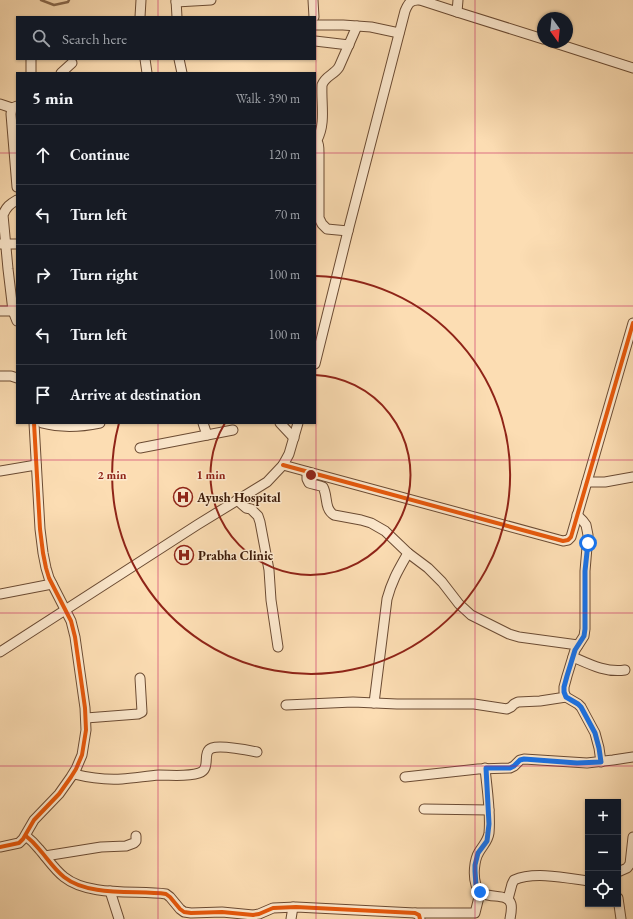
<!DOCTYPE html>
<html lang="en">
<head>
<meta charset="utf-8">
<style>
  :root { --surface:#171b24; --page:#242831; --text:#f1f3f6; --muted:#9ea1a6; --line:#363941 }
  body { margin:0; font-family:"EB Garamond",serif; background:var(--page); color:var(--text) }
  .controls { position:absolute; right:12px; bottom:12px; display:grid; overflow:hidden; border-radius:0px; box-shadow:0 1px 3px #0004 }
  .controls button { width:36px; height:36px; display:grid; place-items:center; padding:0; border:0; border-bottom:1px solid var(--line); background:var(--surface); color:var(--text); font:20px sans-serif }
  .compass { position:absolute; left:537px; top:12px; width:36px; height:36px; border-radius:50%; background:var(--surface); box-shadow:0 1px 3px #0004; rotate:165deg }
  .stop { position:absolute; width:12px; height:12px; margin:-9px; border:3px solid #1a73e8; border-radius:50%; background:#fff }
  .stop.end { background:#1a73e8; border-color:#fff; box-shadow:0 1px 4px #0008 }
  .list { margin:0; padding:0; list-style:none }
  h2 { display:flex; justify-content:space-between; align-items:center; height:52px; margin:0; padding:0 16px; font-size:17px }
  h2 small { font-size:13px; font-weight:400; color:var(--muted) }
  .list li { display:grid; grid-template-columns:26px 1fr auto; gap:12px; align-items:center; box-sizing:border-box; height:60px; padding:0 16px; border-top:1px solid var(--line) }
  .list b { display:block; font-size:15px; white-space:nowrap }
  .list em { font-size:13px; font-style:normal; color:var(--muted) }
  .icon { flex:none; width:22px; height:22px; fill:none; stroke:currentColor; stroke-width:2; stroke-linecap:round; stroke-linejoin:round }
  .map { position:relative; flex:none; width:633px; height:919px; overflow:hidden }
  .search { position:absolute; background:var(--surface); box-shadow:0 1px 3px #0004; left:16px; top:16px; width:300px; height:44px; display:flex; align-items:center; gap:10px; box-sizing:border-box; padding:0 14px; border-radius:0px; color:var(--muted); font-size:15px }
  .panel { position:absolute; background:var(--surface); box-shadow:0 1px 3px #0004; left:16px; top:72px; width:300px; height:352px; border-radius:0px }
  .map>svg:first-child { display:block }
</style>
</head>
<body>
<div class="map">
<svg width="633" height="919" viewBox="0 0 633 919">
  <rect width="100%" height="100%" fill="#fcddb3"/>
  <filter id="stains"><feTurbulence type="fractalNoise" baseFrequency=".005" numOctaves="4"/><feColorMatrix values="0 0 0 0 .2 0 0 0 0 .09 0 0 0 0 .02 0 0 0 .5 -.17"/></filter>
  <radialGradient id="worn" r=".72"><stop offset=".6" stop-color="#630" stop-opacity="0"/><stop offset="1" stop-color="#630" stop-opacity=".3"/></radialGradient>
  <g fill="none" stroke-linecap="round" stroke-linejoin="round">
    <!-- stream -->
    <polyline stroke="#87674c" stroke-width="2.5" points="41,0 54,5 68,2 69,0"/>
    <defs>
      <g id="minor">
        <polyline points="176,0 177,17"/>
        <polyline points="313,0 314,17"/>
        <polyline points="420,0 457,12 458,0"/>
        <polyline points="176,2 211,0"/>
        <polyline points="457,12 543,39"/>
        <polyline points="140,17 141,0"/>
        <polyline points="315,25 343,25 371,27 399,33"/>
        <polyline points="315,41 349,45"/>
        <polyline points="552,42 633,68"/>
        <polyline points="145,59 147,73"/>
        <polyline points="179,59 182,73"/>
        <polyline points="31,73 31,59"/>
        <polyline points="61,73 72,63"/>
        <polyline points="0,104 12,108"/>
        <polyline points="17,106 12,108 11,114 17,187"/>
        <path d="M315,139c4,3 4,9 4,14v65l3,6 5,5 21,2"/>
        <path d="M317,140c9,-17 4,-36 5,-55 3,-9 12,-10 17,-18l18,-41"/>
        <path d="M17,200c-7,4 -11,7 -14,15l5,54 5,42 4,10"/>
        <polyline points="0,244 17,244"/>
        <polyline points="0,311 13,311"/>
        <path d="M315,364l33,-133 57,-220c3,-7 5,-11 13,-11"/>
        <polyline points="0,376 11,376 17,378"/>
        <path d="M42,423c19,5 39,4 58,0"/>
        <polyline points="203,423 207,435"/>
        <polyline points="280,423 294,438"/>
        <polyline points="140,448 233,430"/>
        <polyline points="283,465 563,541 568,540 571,537 633,323"/>
        <polyline points="0,471 36,465"/>
        <path d="M307,472v7l2,4c5,2 10,2 14,4 5,9 1,22 11,28l27,5 10,3 14,8 23,22 20,15 14,14 17,22 12,11 38,19 10,3 59,8"/>
        <polyline points="587,482 605,482 633,477"/>
        <polyline points="237,500 246,508 251,509 258,516 260,522 269,570 271,600 278,647"/>
        <polyline points="577,515 583,521 586,525 588,535 585,571 585,629 584,636 575,650 567,676 564,687 564,692 566,697 578,704 581,707 595,733 599,748 601,762"/>
        <polyline points="0,594 52,584"/>
        <polyline points="0,652 197,525 267,482 283,465 289,454 298,423"/>
        <path d="M573,657c16,7 33,16 52,13"/>
        <path d="M374,703l13,-104c5,-19 12,-30 21,-46"/>
        <polyline points="286,705 353,702 397,704 474,704 507,709 511,707 514,704 518,702 540,701 566,697"/>
        <polyline points="86,718 138,714 142,712 140,678"/>
        <path d="M485,768c2,21 6,45 4,65 -1,8 -6,12 -10,19 -5,8 -6,24 -3,33 5,18 31,5 35,19 1,4 0,10 -1,15"/>
        <path d="M74,774c16,4 32,6 48,5 13,-1 25,-3 37,-4 13,0 27,2 40,-2 13,-4 2,-21 13,-25 8,-3 35,2 45,4"/>
        <polyline points="405,777 478,769 510,768 514,766 520,760 524,759 587,763 613,760 633,757"/>
        <polyline points="424,809 489,810"/>
        <path d="M26,836c5,4 9,8 13,13 8,9 15,20 25,28 25,20 72,13 102,17l4,3 10,12 4,3 7,1 31,-1 31,3 6,-1 14,-6 23,-1 119,6 4,2 1,4"/>
        <polyline points="0,847 19,843 23,839 34,820 59,794 71,777 76,769 82,755 86,730 85,708 75,637 71,621 49,578 46,568 43,553 40,529 34,423"/>
        <polyline points="45,856 101,847 126,846 134,843 136,841 136,836"/>
        <polyline points="618,872 627,868 630,864 633,837"/>
        <polyline points="110,891 119,919"/>
        <polyline points="618,898 621,919"/>
        <path d="M508,899l4,-15 2,-4c20,-9 53,-2 74,1"/>
        <polyline points="415,913 475,913 480,893"/>
        <polyline points="291,919 293,907"/>
      </g>
    </defs>
    <!-- minor casing -->
    <use href="#minor" stroke="#6b4b33" stroke-width="11"/>
    <!-- minor -->
    <use href="#minor" stroke="#fde9ce" stroke-width="9"/>
    <defs>
      <g id="cycleway">
        <polyline points="283,465 563,541 568,540 571,537 633,323"/>
        <path d="M26,836c5,4 9,8 13,13 8,9 15,20 25,28 25,20 72,13 102,17l4,3 10,12 4,3 7,1 31,-1 31,3 6,-1 14,-6 23,-1 119,6 4,2 1,4"/>
        <polyline points="0,847 19,843 23,839 34,820 59,794 71,777 76,769 82,755 86,730 85,708 75,637 71,621 49,578 46,568 43,553 40,529 34,423"/>
      </g>
    </defs>
    <!-- cycleway casing -->
    <use href="#cycleway" stroke="#fde9ce" stroke-width="6"/>
    <!-- cycleway -->
    <use href="#cycleway" stroke="#e8590c" stroke-width="4"/>
  </g>
  <g fill="none" stroke-linecap="round" stroke-linejoin="round">
    <!-- route -->
    <polyline stroke="#1a73e8" stroke-width="5" points="480,892 476,886 475,871 475,865 478,853 487,841 489,824 486,768 510,768 514,766 520,760 524,759 577,763 601,762 599,748 595,733 581,707 578,704 566,697 564,692 564,687 567,676 575,650 584,636 585,629 585,571 588,543"/>
  </g>
  <!-- grid -->
  <path fill="none" stroke="#c2185b" stroke-width="1" stroke-opacity="0.55" d="M158,0v17M316,0v919M475,0v919M158,59v14M0,153h17M315,153h318M0,306h17M315,306h318M158,423v496M0,460h633M0,613h633M0,766h633"/>
  <!-- distance rings -->
  <g fill="none" stroke="#8f2418" stroke-width="2">
    <path d="M315 375A100 100 0 1 1 225 423"/>
    <path d="M316 276A199 199 0 1 1 119 423"/>
  </g>
  <!-- icons -->
  <defs>
    <symbol id="hospital-ring" viewBox="-11 -11 22 22"><circle r="9.5" fill="#fde9ce" stroke="#8f2418" stroke-width="1.5"/><path d="M-5-5h3v3.5h4V-5h3V5h-3V1.5h-4V5h-3Z" fill="#8f2418"/></symbol>
  </defs>
  <g fill-rule="evenodd">
    <use href="#hospital-ring" x="172" y="486" width="22" height="22"/>
    <use href="#hospital-ring" x="173" y="544" width="22" height="22"/>
  </g>
  <g text-anchor="middle" stroke-width="3" stroke-linejoin="round" paint-order="stroke">
    <!-- poi labels -->
    <g font-size="13" font-weight="bold" fill="#3b1a08" stroke="#fde9ce" text-anchor="start">
      <text x="197" y="502">Ayush Hospital</text>
      <text x="198" y="560">Prabha Clinic</text>
    </g>
  </g>
  <circle cx="311" cy="475" r="6" fill="#8f2418" stroke="#fde9ce" stroke-width="2"/>
  <g font-size="12" text-anchor="middle" font-weight="bold" fill="#8f2418" stroke="#fde9ce" stroke-width="3" stroke-linejoin="round" paint-order="stroke">
    <text x="112" y="479">2 min</text>
    <text x="211" y="479">1 min</text>
  </g>
  <rect width="100%" height="100%" filter="url(#stains)"/>
  <rect width="100%" height="100%" fill="url(#worn)"/>
</svg>
<div class="controls">
<button>+</button>
<button>−</button>
<button><svg class="icon" aria-label="locate" viewBox="0 0 24 24"><circle cx="12" cy="12" r="6"/><path d="M12 2v4M12 18v4M2 12h4M18 12h4"/></svg></button>
</div>
<svg class="compass" viewBox="-18 -18 36 36"><path d="M0-13l5 13h-10z" fill="#e53935"/><path d="M0 13l5-13h-10z" fill="#9ea1a6"/></svg>
<div class="stop" style="left:588px;top:543px"></div>
<div class="stop end" style="left:480px;top:892px"></div>
<div class="search"><svg class="icon" aria-label="search" viewBox="0 0 24 24"><circle cx="10" cy="10" r="6"/><path d="M15 15l6 6"/></svg>Search here</div>
<section class="panel">
<h2>5 min<small>Walk · 390 m</small></h2>
<ul class="list">
<li><svg class="icon" aria-label="ahead" viewBox="0 0 24 24"><path d="M12 20V5M6 11l6-6 6 6"/></svg><div><b>Continue</b></div><em>120 m</em></li>
<li><svg class="icon" aria-label="left" viewBox="0 0 24 24"><path d="M17 20v-9H6M10 6l-5 5 5 5"/></svg><div><b>Turn left</b></div><em>70 m</em></li>
<li><svg class="icon" aria-label="right" viewBox="0 0 24 24"><path d="M7 20v-9h11M14 6l5 5-5 5"/></svg><div><b>Turn right</b></div><em>100 m</em></li>
<li><svg class="icon" aria-label="left" viewBox="0 0 24 24"><path d="M17 20v-9H6M10 6l-5 5 5 5"/></svg><div><b>Turn left</b></div><em>100 m</em></li>
<li><svg class="icon" aria-label="arrive" viewBox="0 0 24 24"><path d="M6 21V4h12l-3 4 3 4H6"/></svg><div><b>Arrive at destination</b></div></li>
</ul>
</section>
</div>
</body>
</html>
